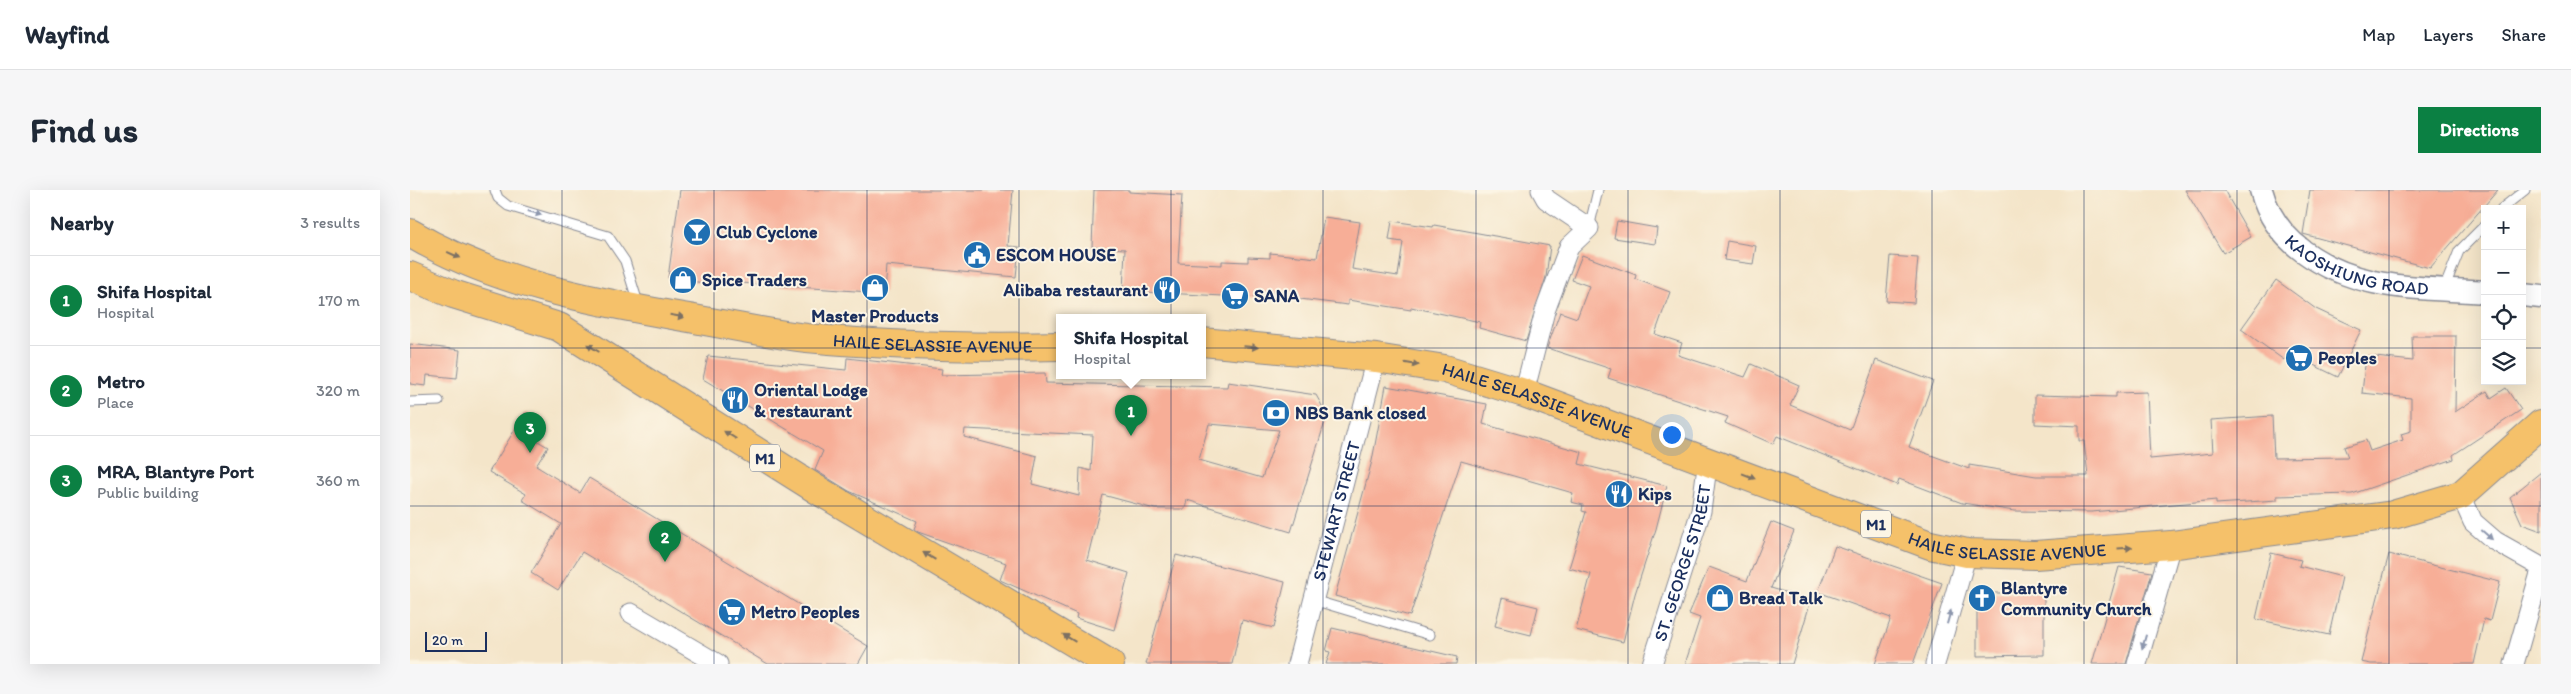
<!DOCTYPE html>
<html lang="en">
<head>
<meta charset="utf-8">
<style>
  :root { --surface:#fff; --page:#f6f6f7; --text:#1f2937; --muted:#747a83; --line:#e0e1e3; --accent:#0b8043 }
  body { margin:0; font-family:Itim,sans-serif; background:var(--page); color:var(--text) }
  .controls { position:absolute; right:15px; top:15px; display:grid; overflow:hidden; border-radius:0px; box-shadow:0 5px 20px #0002 }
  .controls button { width:45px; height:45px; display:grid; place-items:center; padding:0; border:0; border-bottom:1px solid var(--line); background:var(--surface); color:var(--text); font:25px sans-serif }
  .scale { position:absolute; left:15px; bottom:12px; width:62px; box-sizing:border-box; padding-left:5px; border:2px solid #1b2f5e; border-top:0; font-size:14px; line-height:18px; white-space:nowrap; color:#1b2f5e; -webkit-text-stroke:4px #fcf5e5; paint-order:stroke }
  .you { position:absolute; left:1261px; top:244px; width:18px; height:18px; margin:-12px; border:4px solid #fff; border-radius:50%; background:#1a73e8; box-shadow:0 0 0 8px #1a73e833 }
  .badge { display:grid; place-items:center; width:32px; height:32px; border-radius:50%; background:var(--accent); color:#fff; font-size:16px; font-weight:700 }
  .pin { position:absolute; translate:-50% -41px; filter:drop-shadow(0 1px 2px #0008) }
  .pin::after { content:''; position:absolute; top:26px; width:18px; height:15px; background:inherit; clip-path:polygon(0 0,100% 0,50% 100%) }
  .popup { position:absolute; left:646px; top:124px; width:150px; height:65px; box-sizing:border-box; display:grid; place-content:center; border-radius:0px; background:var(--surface); filter:drop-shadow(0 1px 4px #0005); font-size:16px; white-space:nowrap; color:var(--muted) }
  .popup b { font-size:19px; color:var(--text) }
  .popup::after { content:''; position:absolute; left:50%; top:100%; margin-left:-10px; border:10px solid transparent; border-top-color:var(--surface) }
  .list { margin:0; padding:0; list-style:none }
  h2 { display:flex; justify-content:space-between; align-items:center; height:65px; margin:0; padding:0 20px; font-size:21px }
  h2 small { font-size:16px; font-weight:400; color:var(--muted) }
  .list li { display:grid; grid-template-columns:32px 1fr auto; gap:15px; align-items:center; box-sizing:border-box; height:90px; padding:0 20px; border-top:1px solid var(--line) }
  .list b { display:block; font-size:19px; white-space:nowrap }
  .list p { margin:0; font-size:16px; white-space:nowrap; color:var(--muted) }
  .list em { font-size:16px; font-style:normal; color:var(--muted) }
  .icon { flex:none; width:28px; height:28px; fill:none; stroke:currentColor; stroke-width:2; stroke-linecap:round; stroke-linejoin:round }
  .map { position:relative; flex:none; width:2131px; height:474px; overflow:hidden; border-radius:0px }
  header { display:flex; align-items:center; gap:30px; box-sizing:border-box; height:70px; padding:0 25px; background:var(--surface); border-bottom:1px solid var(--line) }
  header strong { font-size:24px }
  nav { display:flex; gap:28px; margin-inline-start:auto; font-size:18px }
  .intro { display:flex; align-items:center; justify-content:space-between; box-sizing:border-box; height:120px; padding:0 30px }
  h1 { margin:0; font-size:35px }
  .button { padding:12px 22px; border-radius:0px; background:var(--accent); color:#fff; font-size:18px; font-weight:700 }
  main { display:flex; gap:30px; padding:0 30px }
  aside { flex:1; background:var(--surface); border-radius:0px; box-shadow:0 5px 20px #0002 }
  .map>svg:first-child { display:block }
</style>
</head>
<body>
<header>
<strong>Wayfind</strong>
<nav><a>Map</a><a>Layers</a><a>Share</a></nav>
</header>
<div class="intro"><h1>Find us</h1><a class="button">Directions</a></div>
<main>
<aside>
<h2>Nearby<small>3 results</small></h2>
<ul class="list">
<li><span class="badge">1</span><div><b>Shifa Hospital</b><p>Hospital</p></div><em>170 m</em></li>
<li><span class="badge">2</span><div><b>Metro</b><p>Place</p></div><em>320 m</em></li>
<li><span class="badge">3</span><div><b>MRA, Blantyre Port</b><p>Public building</p></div><em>360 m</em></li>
</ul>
</aside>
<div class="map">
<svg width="2131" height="474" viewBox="0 0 2131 474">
  <rect width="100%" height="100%" fill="#fcf5e5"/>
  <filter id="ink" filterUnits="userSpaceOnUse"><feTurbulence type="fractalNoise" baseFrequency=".02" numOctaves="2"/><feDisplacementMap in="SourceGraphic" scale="10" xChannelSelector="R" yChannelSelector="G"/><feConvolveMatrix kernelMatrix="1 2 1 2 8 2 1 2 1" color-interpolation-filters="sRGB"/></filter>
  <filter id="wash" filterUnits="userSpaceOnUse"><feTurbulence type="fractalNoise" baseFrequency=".0096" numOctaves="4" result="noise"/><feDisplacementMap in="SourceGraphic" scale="20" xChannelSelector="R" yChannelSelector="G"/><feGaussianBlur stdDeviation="1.12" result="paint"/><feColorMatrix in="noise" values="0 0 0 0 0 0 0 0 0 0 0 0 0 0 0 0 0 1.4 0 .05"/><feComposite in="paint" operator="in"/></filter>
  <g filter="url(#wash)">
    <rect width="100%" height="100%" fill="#f4e5c9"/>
    <g id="blocks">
      <!-- building -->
      <g fill="#f7ae97" fill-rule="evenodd">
        <polygon points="270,0 603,0 598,56 609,57 606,87 476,75 474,103 302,91 302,94 258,88"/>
        <polygon points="684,0 719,0 719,2 772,5 768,73 812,75 812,71 838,72 838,67 860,68 860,63 907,68 914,27 950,32 942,79 988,86 993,52 979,50 982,31 1023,37 1024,35 1140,56 1136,87 1116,151 1069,138 1070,132 1001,117 1001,120 938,110 938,115 874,107 874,109 713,101 715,59 682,57"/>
        <polygon points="1775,0 1814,0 1841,47 1813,63"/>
        <polygon points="1900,0 2088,0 2020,78 1893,44"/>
        <polygon points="1207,31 1247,38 1245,54 1204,48"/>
        <polygon points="1317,51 1346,56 1343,74 1314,70"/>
        <polygon points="1172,65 1226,85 1225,89 1260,102 1245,144 1272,153 1268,165 1335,187 1341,174 1389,195 1380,215 1440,240 1466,170 1523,191 1499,257 1559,279 1559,275 1626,286 1678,286 1674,251 1669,251 1669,236 1625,234 1625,205 1706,207 1706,203 1737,202 1740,269 1803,263 1801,230 1862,226 1864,268 1938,267 1934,257 1956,250 1960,261 1993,250 1991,244 2001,241 2001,208 1952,203 1956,166 2003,171 2002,146 2046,146 2045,222 2077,201 2081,208 2096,198 2111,220 2043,265 2044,269 1942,304 1867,306 1867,310 1806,314 1806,310 1682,322 1605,321 1552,313 1489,289 1487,295 1367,246 1363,254 1315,233 1318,227 1198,188 1201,179 1137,158 1150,122 1167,128 1179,96 1162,90"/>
        <polygon points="1480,66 1508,68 1504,113 1476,111"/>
        <polygon points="1866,90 1906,119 1951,140 1928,187 1879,163 1874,170 1831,139"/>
        <polygon points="0,154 50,160 47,188 17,185 16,196 0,194"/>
        <path d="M298,166l138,14 1,-12 95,11 -1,6 104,-2 1,10 181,4 1,-5 88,13 11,20 -36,117 -104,-32 -2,9h-30l-52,-14 -16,65 42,13 -15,57 -38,-12 1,-4 -77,-34 6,-17 -88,-31 -4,-3 3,-8 -68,-30 -34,-21 8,-19 -120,-72zM799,234l70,6 -17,48 -63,-18zM555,239l128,6 -2,36 -11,-3 -1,28 -47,-12 5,-28 -73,-19z"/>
        <polygon points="976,196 1077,214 1073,234 1172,262 1169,274 1257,296 1246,339 1225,404 1213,452 1166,440 1181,384 1159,378 1176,322 1172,321 1173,315 1161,312 1163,303 1051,271 1000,426 925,406 962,271"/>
        <polygon points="115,223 135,235 126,250 138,257 126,276 170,303 179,288 458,456 448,474 358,474 172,362 148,400 121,383 151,334 112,310 116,304 79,282"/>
        <polygon points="2131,282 2131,341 2112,334 2100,307"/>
        <polygon points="1361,332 1384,341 1361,398 1401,410 1382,474 1275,474 1290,428 1279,424 1299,377 1337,391"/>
        <polygon points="1425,356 1532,393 1503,474 1465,474 1481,428 1408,402"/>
        <polygon points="1861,363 1891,370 1889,376 1932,387 1919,445 1846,429"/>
        <polygon points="1979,364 2090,392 2080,431 2074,429 2064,474 1961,474 1951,472"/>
        <polygon points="766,365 875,392 864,438 832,430 822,474 736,474"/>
        <polygon points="1709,377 1742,382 1716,474 1682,474"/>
        <polygon points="1567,403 1634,403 1634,465 1567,466"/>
        <polygon points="1092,408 1128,417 1121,445 1085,436"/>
        <polygon points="922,438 1047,467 1046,474 916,474 920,462 916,461"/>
      </g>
    </g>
  </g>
  <g filter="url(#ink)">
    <use href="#blocks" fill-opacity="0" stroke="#888a94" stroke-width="1"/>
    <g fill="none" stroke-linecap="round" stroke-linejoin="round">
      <defs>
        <g id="service">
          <polyline points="85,0 88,8 98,16 198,46 215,71 229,116"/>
          <polyline points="2091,19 2115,0"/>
          <polyline points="1179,38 1188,0"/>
          <polyline points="2034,99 2049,61 2075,35"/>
          <polyline points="0,212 29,211"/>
          <polyline points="903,410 1020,445"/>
        </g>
        <g id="minor">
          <polyline points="1114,203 1135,121 1159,57 1179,38 1136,9 1131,0"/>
          <polyline points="2051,305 2063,332 2085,351 2131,377"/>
          <polyline points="221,423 308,474"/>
          <path id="s1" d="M887,474l79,-306"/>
          <path id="s2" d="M1242,474l49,-153 7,-51"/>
          <polyline points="1525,474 1557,363"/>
          <polyline points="1727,474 1761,355"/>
          <polyline points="2104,474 2131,380"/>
        </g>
        <g id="tertiary">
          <path id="s3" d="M1851,0c7,26 20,45 42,61 56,41 116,36 182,41"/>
          <polyline points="2112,105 2131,107"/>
        </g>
        <g id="trunk">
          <path id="s4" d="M0,43c82,49 180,68 273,84 41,7 82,16 124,21 83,8 169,10 253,8"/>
          <polyline points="0,86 43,104 149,137 406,299 700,474"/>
          <path id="s5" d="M792,152l174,16 69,11 79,24 406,152 37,8 68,2 136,-10 222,-30 68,-20 80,-71"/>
        </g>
      </defs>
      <!-- service casing -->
      <use href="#service" stroke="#888a94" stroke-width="11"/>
      <!-- minor casing -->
      <use href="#minor" stroke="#888a94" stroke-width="21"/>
      <!-- tertiary casing -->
      <use href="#tertiary" stroke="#888a94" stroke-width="25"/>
      <!-- trunk casing -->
      <use href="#trunk" stroke="#888a94" stroke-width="30"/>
      <!-- service -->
      <use href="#service" stroke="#fff" stroke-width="9"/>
      <!-- minor -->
      <use href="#minor" stroke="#fff" stroke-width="19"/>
      <!-- tertiary -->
      <use href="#tertiary" stroke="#fff" stroke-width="22"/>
      <!-- trunk -->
      <use href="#trunk" stroke="#f5c16b" stroke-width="28"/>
    </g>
    <!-- one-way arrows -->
    <defs><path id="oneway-solid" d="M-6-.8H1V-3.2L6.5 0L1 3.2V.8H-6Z" transform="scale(1.25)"/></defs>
    <g fill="#8d97ae">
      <use href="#oneway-solid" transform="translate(125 23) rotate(16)"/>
      <use href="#oneway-solid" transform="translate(2077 345) rotate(41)"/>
      <use href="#oneway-solid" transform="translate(1539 427) rotate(-74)"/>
      <use href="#oneway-solid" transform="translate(1734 452) rotate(106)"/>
    </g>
    <g fill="#7d7164">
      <use href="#oneway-solid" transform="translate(44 65) rotate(24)"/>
      <use href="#oneway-solid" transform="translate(267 126) rotate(10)"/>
      <use href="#oneway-solid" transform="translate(841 157) rotate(5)"/>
      <use href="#oneway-solid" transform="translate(183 158) rotate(-148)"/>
      <use href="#oneway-solid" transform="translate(1002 174) rotate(9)"/>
      <use href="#oneway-solid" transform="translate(320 245) rotate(-148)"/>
      <use href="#oneway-solid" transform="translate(1339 286) rotate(21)"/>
      <use href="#oneway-solid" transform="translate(1715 358) rotate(-4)"/>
      <use href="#oneway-solid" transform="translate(519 366) rotate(-149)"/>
      <use href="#oneway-solid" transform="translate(659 448) rotate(-149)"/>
    </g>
  </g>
  <!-- grid -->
  <path fill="none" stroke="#1b2f5e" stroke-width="1" stroke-opacity="0.55" d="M152,0v474M304,0v474M457,0v474M609,0v474M761,0v474M913,0v474M1066,0v474M1218,0v474M1370,0v474M1522,0v474M1674,0v474M1827,0v474M1979,0v474M0,158h2075M2112,158h19M0,316h2131"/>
  <!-- icons -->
  <defs>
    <symbol id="bar-disc" viewBox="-11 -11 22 22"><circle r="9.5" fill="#1f6fb2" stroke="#fcf5e5"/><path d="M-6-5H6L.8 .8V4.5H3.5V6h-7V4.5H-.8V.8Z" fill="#fff"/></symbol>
    <symbol id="civic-disc" viewBox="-11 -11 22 22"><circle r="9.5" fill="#1f6fb2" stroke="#fcf5e5"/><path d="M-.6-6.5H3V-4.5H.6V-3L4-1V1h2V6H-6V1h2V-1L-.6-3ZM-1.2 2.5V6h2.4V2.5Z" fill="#fff"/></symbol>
    <symbol id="shop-disc" viewBox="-11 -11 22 22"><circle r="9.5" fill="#1f6fb2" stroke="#fcf5e5"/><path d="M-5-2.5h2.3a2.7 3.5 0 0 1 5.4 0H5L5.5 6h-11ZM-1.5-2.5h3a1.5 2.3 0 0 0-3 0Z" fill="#fff"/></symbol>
    <symbol id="restaurant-disc" viewBox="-11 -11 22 22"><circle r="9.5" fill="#1f6fb2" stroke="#fcf5e5"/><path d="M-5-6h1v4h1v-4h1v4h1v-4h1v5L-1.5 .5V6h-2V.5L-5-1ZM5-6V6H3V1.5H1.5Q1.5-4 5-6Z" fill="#fff"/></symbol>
    <symbol id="supermarket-disc" viewBox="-11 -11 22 22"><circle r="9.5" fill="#1f6fb2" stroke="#fcf5e5"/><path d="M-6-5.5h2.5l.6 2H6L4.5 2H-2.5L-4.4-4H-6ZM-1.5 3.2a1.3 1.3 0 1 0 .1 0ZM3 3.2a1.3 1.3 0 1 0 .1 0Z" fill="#fff"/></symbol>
    <symbol id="bank-disc" viewBox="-11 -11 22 22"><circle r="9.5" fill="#1f6fb2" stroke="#fcf5e5"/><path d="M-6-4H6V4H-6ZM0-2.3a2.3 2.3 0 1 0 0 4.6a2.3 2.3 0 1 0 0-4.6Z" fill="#fff"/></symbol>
    <symbol id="church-disc" viewBox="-11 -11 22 22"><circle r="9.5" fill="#1f6fb2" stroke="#fcf5e5"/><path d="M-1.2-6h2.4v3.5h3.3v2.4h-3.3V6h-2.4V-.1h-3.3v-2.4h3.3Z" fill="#fff"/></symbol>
  </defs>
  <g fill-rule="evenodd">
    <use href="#bar-disc" x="271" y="26" width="32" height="32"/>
    <use href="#civic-disc" x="551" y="49" width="32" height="32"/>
    <use href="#shop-disc" x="257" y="74" width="32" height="32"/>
    <use href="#shop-disc" x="449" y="82" width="32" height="32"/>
    <use href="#restaurant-disc" x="741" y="84" width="32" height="32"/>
    <use href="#supermarket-disc" x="809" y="90" width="32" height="32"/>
    <use href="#supermarket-disc" x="1873" y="152" width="32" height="32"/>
    <use href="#restaurant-disc" x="309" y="194" width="32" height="32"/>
    <use href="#bank-disc" x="850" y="207" width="32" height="32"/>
    <use href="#restaurant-disc" x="1193" y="288" width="32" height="32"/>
    <use href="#shop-disc" x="1294" y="392" width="32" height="32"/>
    <use href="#church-disc" x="1556" y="392" width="32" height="32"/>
    <use href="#supermarket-disc" x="306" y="406" width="32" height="32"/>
  </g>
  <g text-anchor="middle" stroke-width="4" stroke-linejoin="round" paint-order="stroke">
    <!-- shield labels -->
    <g fill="#fcf5e5" stroke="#5e6a86" stroke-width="1">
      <rect x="340" y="254.5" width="30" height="27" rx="4"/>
      <rect x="1451" y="320.5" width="30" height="27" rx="4"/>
    </g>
    <g font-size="16" font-weight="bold" fill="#1b2f5e">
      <text x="355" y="274">M1</text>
      <text x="1466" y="340">M1</text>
    </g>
    <!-- poi labels -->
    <g font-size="18" font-weight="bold" fill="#1b2f5e" stroke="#fcf5e5" text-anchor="start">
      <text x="306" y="48">Club Cyclone</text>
      <text x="586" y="71">ESCOM HOUSE</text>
      <text x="292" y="96">Spice Traders</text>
      <text x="738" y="106" text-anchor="end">Alibaba restaurant</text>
      <text x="844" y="112">SANA</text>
      <text x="465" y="132" text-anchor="middle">Master Products</text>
      <text x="1908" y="174">Peoples</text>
      <text x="344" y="206">Oriental Lodge<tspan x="344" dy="21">&amp; restaurant</tspan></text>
      <text x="885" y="229">NBS Bank closed</text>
      <text x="1228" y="310">Kips</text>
      <text x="1591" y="404">Blantyre<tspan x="1591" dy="21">Community Church</tspan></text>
      <text x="1329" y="414">Bread Talk</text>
      <text x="341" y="428">Metro Peoples</text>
    </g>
    <!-- street labels -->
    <g font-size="18" fill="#1b2f5e" stroke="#fcf5e5">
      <text dy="6" stroke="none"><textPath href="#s3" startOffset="132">KAOSHIUNG ROAD</textPath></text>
      <text dy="6" stroke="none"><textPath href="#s4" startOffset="539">HAILE SELASSIE AVENUE</textPath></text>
      <text dy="6" stroke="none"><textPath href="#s5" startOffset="342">HAILE SELASSIE AVENUE</textPath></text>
      <text dy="6" stroke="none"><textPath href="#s1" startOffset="158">STEWART STREET</textPath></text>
      <text dy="6" stroke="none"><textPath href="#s5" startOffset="838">HAILE SELASSIE AVENUE</textPath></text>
      <text dy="6" stroke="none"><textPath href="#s2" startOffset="106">ST. GEORGE STREET</textPath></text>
    </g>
  </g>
</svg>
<div class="controls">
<button>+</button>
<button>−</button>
<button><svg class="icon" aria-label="locate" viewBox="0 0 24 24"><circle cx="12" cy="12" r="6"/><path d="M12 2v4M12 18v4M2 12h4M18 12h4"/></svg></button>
<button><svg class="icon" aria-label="layers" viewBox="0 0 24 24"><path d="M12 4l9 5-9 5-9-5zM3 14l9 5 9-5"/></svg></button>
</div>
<div class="scale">20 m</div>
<div class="you"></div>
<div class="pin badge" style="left:721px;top:246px">1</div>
<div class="popup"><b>Shifa Hospital</b>Hospital</div>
<div class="pin badge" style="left:255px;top:372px">2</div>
<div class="pin badge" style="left:120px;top:263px">3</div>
</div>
</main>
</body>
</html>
